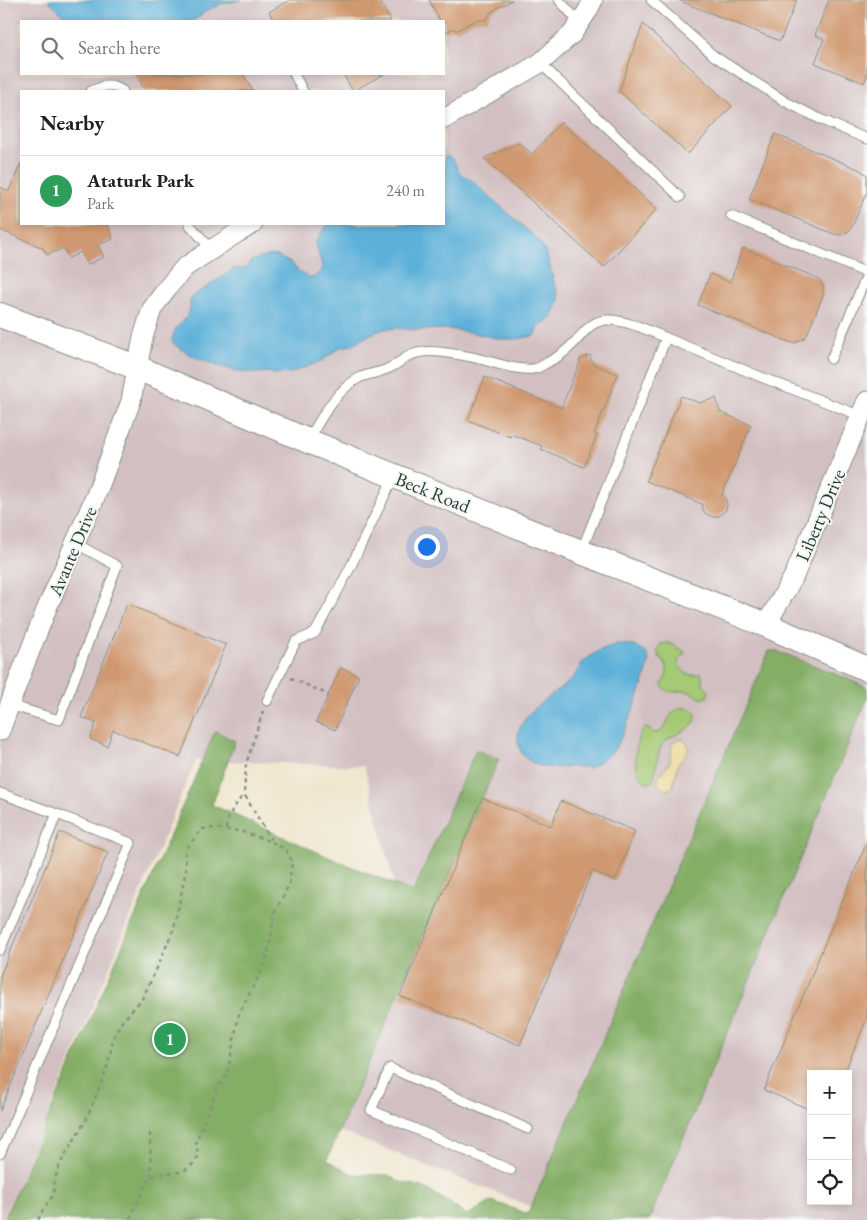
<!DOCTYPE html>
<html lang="en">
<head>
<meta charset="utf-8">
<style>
  :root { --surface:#fff; --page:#f2f2f2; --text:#222; --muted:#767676; --line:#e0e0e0; --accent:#2563eb }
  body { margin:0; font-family:"EB Garamond",serif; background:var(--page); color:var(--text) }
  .controls { position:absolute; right:15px; bottom:15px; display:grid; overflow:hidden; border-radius:0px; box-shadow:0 2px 8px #0003 }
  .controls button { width:45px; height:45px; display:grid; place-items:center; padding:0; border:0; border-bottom:1px solid var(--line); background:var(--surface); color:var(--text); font:25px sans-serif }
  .you { position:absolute; left:426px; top:546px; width:18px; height:18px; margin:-12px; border:4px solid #fff; border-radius:50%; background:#1a73e8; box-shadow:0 0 0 8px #1a73e833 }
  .badge { display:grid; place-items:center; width:32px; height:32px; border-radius:50%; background:var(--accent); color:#fff; font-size:16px; font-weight:700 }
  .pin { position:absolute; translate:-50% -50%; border:2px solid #fff; box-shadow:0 1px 5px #0006 }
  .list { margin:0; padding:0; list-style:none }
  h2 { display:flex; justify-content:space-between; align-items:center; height:65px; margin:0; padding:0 20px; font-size:21px }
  h2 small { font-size:16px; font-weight:400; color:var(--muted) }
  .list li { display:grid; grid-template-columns:32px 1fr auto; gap:15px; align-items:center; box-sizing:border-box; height:70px; padding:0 20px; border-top:1px solid var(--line) }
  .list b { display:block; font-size:19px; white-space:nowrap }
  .list p { margin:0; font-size:16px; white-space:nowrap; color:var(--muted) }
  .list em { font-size:16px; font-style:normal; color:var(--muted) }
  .icon { flex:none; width:28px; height:28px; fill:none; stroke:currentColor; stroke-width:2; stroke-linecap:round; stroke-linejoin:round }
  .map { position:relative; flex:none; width:867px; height:1220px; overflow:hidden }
  .search { position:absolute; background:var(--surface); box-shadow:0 2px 8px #0003; left:20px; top:20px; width:425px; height:55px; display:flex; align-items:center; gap:12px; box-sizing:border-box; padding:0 18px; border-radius:0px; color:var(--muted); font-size:19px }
  .panel { position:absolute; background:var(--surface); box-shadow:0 2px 8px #0003; left:20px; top:90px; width:425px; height:135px; border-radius:0px }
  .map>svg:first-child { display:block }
</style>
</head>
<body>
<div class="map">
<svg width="867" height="1220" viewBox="0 0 867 1220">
  <rect width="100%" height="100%" fill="#f6f6f2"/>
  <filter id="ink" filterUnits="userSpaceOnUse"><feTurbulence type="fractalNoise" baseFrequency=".02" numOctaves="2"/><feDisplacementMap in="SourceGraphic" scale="10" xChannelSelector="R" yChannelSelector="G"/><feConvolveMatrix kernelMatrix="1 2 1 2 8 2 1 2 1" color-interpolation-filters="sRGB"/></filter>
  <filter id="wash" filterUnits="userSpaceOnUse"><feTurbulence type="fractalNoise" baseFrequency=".0096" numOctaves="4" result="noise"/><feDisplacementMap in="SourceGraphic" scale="20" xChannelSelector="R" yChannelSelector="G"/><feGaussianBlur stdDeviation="1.12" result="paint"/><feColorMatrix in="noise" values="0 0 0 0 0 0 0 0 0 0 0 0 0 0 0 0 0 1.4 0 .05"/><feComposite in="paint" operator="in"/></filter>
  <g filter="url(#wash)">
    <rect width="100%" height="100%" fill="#f0e6ce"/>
    <!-- industrial -->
    <path fill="#d2bfc1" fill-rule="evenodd" d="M0,0h867v1220h-302l-228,-90 75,-178 -48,-186 -168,-6 -192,460h-4zM21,21h423v53h-423zM21,91h423v133h-423zM811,1074h37v127h-37z"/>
    <!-- green -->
    <g fill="#a5ca74" stroke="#628454">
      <path d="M668,643l16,8 1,3 -7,6c2,13 12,18 23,13l2,11 6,7c-1,3 -1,6 -4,7 -5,2 -10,-4 -15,-6 -10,-4 -23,6 -28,-8 2,-4 5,-8 5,-13 1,-11 -16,-14 -6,-27z"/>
      <path d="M680,708c5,0 12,0 15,5 7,13 -20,21 -27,26 -3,2 -6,5 -8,9l-7,33 -3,2 -4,-1c-3,-2 -6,-5 -7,-9 -6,-11 -4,-37 6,-45l4,1 4,4c12,1 13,-13 20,-20 3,-2 4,-3 7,-5z"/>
    </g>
    <!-- forest -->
    <polygon fill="#84ae66" stroke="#52764d" points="769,651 774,651 785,654 850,680 867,688 867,699 649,1220 4,1220 215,731 235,741 212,805 333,859 413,892 476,750 499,759 327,1160 352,1174 389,1175 397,1181 423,1187 442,1198 467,1215 492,1201 528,1214"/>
    <!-- sand -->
    <path fill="#eeda9e" stroke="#868c69" d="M678,739c6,0 9,3 11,9l-1,3 -10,14 -5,21 -2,3 -5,1c-6,-2 -9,-6 -8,-13 5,-6 12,-12 13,-21 1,-5 0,-8 1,-13z"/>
    <!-- water -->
    <g fill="#5db1d9" stroke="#3e7786">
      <polygon points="48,0 242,0 224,3 218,5 217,8 215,6 208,10 193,21 76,21 62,14"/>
      <path d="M446,156c11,3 9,13 16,19 2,1 5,2 7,3l68,61c12,15 11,23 16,40 1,6 5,13 6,19 0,6 -7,21 -12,24 -1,1 -6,3 -8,3l-5,11 -17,3h-17l-26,-6 -24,-4 -35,1 -17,-2 -14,1 -13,5 -19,11 -12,2 -17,13 -9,4 -24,9 -16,1 -6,-2 -12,1 -12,-1 -27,-6 -24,-10 -15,-9 -5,-4 -1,-5 4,-10 11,-11 3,-8v-9l4,-5 13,-8 28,-19 6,1 7,-2 2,-5 6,-3 14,-4 7,1 14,7 8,9 10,6h3l10,-7c1,-10 -7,-22 -6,-30 2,-6 9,-12 12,-17h116v-67z"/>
      <path d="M617,644c11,0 29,2 32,16 1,11 -27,80 -35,90 -7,8 -16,12 -25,18 -22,-5 -42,7 -62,-9 -5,-4 -6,-8 -8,-13 -9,-28 34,-50 51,-65 5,-4 7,-11 11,-16 9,-11 22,-17 36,-21z"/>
    </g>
    <g id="blocks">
      <!-- building -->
      <g fill="#d09870">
        <polygon points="290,0 379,0 391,21 274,21 269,12"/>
        <polygon points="429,0 512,0 492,11 486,20 476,20 456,31 454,28 446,32 444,28 444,21 440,21"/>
        <polygon points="678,0 797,0 780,41"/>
        <polygon points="829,0 867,0 867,75 864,83 815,63 824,39 815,35"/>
        <polygon points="643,24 732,106 688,154 619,91"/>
        <polygon points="136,74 243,74 253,91 145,91"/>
        <polygon points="343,74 384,74 353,91"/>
        <polygon points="561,122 657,209 604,267 484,158 519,143 532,154"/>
        <polygon points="775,134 860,170 867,175 867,192 852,227 849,231 840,235 834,234 749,199"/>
        <polygon points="21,163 21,224 107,224 113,239 98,245 104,257 87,265 81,252 69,258 64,248 47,255 43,248 0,230 0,187 9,191"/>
        <polygon points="743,248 815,277 819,279 823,285 823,295 807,335 803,339 794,343 789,342 698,305 710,274 730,282"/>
        <polygon points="590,355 593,364 618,374 594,434 597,435 584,467 541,449 542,446 511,434 510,437 468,420 485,377 561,408 581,359"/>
        <polygon points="681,396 699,403 716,398 720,412 751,425 722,495 726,500 727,505 726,510 719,516 715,517 710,516 706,514 703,510 702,504 646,481"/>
        <polygon points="127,604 226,645 180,757 113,730 107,746 90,739 96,723 81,717"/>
        <polygon points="341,668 359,676 335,730 316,722"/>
        <polygon points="482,798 551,826 561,801 635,831 615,881 592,871 520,1045 400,996"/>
        <polygon points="60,832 108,852 0,1111 0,976"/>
        <polygon points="867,842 867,1018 844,1074 811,1074 811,1110 764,1090"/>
      </g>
    </g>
  </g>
  <g filter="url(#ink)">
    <use href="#blocks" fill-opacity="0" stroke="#889281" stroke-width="1"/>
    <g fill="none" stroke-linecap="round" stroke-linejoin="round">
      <defs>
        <g id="service">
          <polyline points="559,0 580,23"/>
          <polyline points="651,0 714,56 786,102 822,120 867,139"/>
          <polyline points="540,63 680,197"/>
          <polyline points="294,74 303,91"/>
          <path d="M91,91c13,-5 19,-8 32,0"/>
          <polyline points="731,216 867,273"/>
          <polyline points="189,224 212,250"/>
          <polyline points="831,359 867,275"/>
          <path d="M309,439c13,-22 26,-48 50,-61 8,-4 19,-5 28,-9 8,-3 13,-8 20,-12 17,-10 40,-4 59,-1 21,3 47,15 67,13 5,0 12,-5 17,-8 9,-4 17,-11 24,-18 10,-10 16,-22 33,-23 11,-1 23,4 33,7l121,50 100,39"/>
          <polyline points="581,552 666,338"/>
          <polyline points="267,701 296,641 315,633 349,570 394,476"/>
          <polyline points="10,705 59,720 117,566 75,543"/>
          <polyline points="0,793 57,814 131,843 0,1154"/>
          <polyline points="0,950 57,814"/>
          <polyline points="511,1170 371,1110 390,1068 528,1129"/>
        </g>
        <g id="minor">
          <polyline points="444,119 540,63 572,34 587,12 593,0"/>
          <polyline points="766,625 794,576 867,401"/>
          <polyline points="0,731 22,671 47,608 96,495 131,401 143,337 152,309 168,287 185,267 237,233 253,224"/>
        </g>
        <polyline id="tertiary" points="0,315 138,368 308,441 581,552 766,625 867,669"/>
      </defs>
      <!-- service casing -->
      <use href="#service" stroke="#889281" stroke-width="11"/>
      <!-- minor casing -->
      <use href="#minor" stroke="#889281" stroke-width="21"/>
      <!-- tertiary casing -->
      <use href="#tertiary" stroke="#889281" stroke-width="26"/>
      <!-- path -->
      <g stroke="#889281" stroke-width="2.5" stroke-dasharray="4 4" stroke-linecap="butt">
        <polyline points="291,678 329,695"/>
        <polyline points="263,711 246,764 244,794 271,840"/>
        <path d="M226,829c2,-16 9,-23 18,-35"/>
        <polyline points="150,1133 151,1178"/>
        <path d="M38,1220l6,-12 10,-14v-12l6,-18 26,-44 20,-49 8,-35 6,-12 22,-25 15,-31 17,-40 12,-58 -1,-15 1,-6 16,-20 8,-1 30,3 32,11 14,8 6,11 -3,23 -15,31 -3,25 -7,26 -25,48 -12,61 -9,11 -22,55 2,16c-4,6 -8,11 -15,14 -14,4 -24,-1 -36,11l-18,38"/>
      </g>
      <!-- service -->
      <use href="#service" stroke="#fff" stroke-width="9"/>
      <!-- minor -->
      <use href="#minor" stroke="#fff" stroke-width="19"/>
      <!-- tertiary -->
      <use href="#tertiary" stroke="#fff" stroke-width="24"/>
    </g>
  </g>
  <g text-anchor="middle" stroke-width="4" stroke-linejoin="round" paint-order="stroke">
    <!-- street labels -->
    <g font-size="19" fill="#1f3d34" stroke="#f6f6f2">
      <text transform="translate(433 492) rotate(22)" y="7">Beck Road</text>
      <text transform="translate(820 515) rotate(-67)" y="7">Liberty Drive</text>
      <text transform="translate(72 551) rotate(-67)" y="7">Avante Drive</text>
    </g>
  </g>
</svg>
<div class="controls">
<button>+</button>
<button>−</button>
<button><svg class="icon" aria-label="locate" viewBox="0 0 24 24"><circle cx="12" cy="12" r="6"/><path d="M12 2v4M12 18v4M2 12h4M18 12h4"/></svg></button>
</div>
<div class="you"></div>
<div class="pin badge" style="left:170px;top:1039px;background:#2e9e5b">1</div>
<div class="search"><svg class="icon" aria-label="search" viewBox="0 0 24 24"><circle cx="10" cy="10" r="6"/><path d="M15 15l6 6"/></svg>Search here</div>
<section class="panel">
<h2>Nearby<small></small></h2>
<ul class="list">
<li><span class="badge" style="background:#2e9e5b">1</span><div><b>Ataturk Park</b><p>Park</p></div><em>240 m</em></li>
</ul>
</section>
</div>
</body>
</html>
